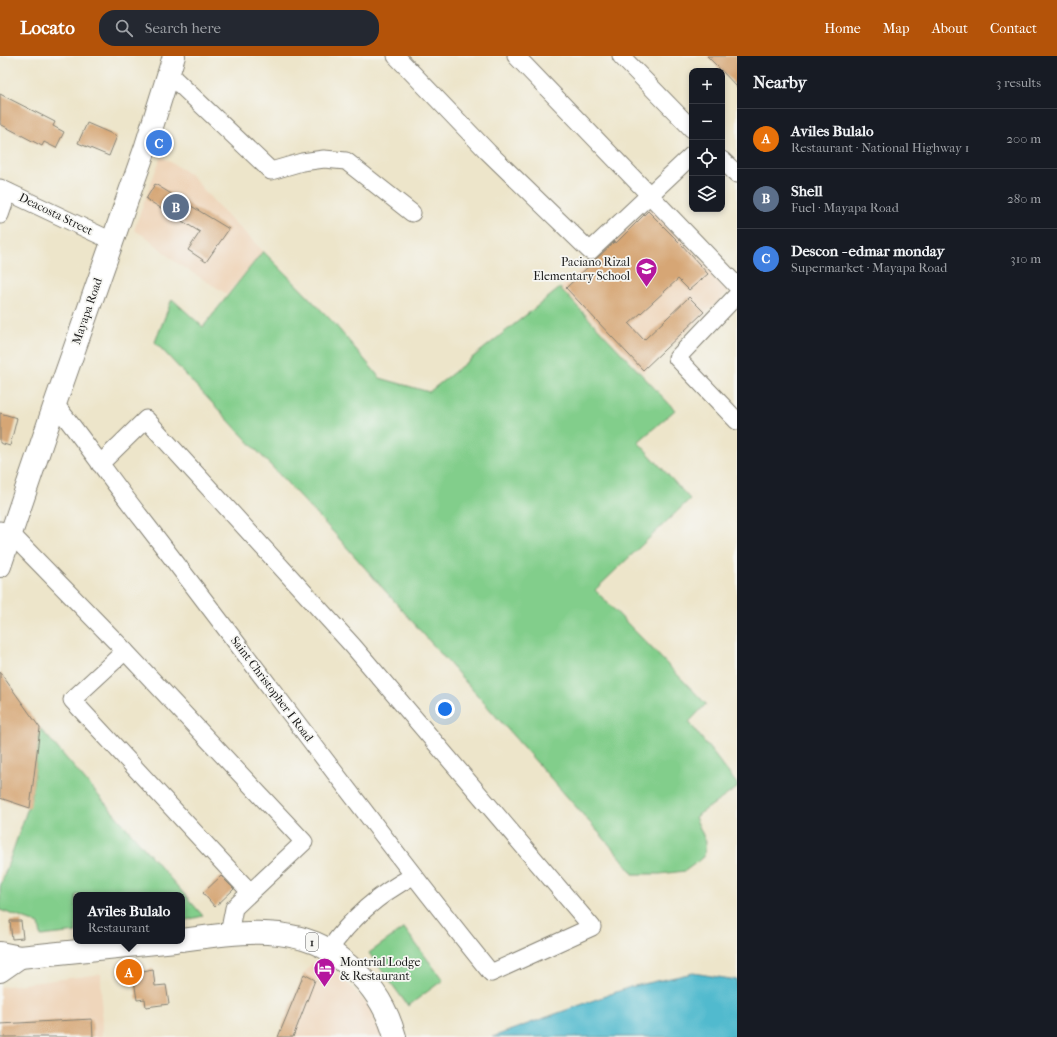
<!DOCTYPE html>
<html lang="en">
<head>
<meta charset="utf-8">
<style>
  :root { --surface:#171b24; --page:#242831; --text:#f1f3f6; --muted:#9ea1a6; --line:#363941; --accent:#b45309 }
  body { margin:0; font-family:"IM FELL French Canon",serif; background:var(--page); color:var(--text) }
  .controls { position:absolute; right:12px; top:12px; display:grid; overflow:hidden; border-radius:8px; box-shadow:0 2px 6px #0003 }
  .controls button { width:36px; height:36px; display:grid; place-items:center; padding:0; border:0; border-bottom:1px solid var(--line); background:var(--surface); color:var(--text); font:20px sans-serif }
  .you { position:absolute; left:445px; top:653px; width:14px; height:14px; margin:-10px; border:3px solid #fff; border-radius:50%; background:#1a73e8; box-shadow:0 0 0 6px #1a73e833 }
  .badge { display:grid; place-items:center; width:26px; height:26px; border-radius:50%; background:var(--accent); color:#fff; font-size:13px; font-weight:700 }
  .pin { position:absolute; translate:-50% -50%; border:2px solid #fff; box-shadow:0 1px 4px #0006 }
  .popup { position:absolute; left:73px; top:836px; width:112px; height:52px; box-sizing:border-box; display:grid; place-content:center; border-radius:8px; background:var(--surface); filter:drop-shadow(0 1px 3px #0005); font-size:13px; white-space:nowrap; color:var(--muted) }
  .popup b { font-size:15px; color:var(--text) }
  .popup::after { content:''; position:absolute; left:50%; top:100%; margin-left:-8px; border:8px solid transparent; border-top-color:var(--surface) }
  .list { margin:0; padding:0; list-style:none }
  h2 { display:flex; justify-content:space-between; align-items:center; height:52px; margin:0; padding:0 16px; font-size:17px }
  h2 small { font-size:13px; font-weight:400; color:var(--muted) }
  .list li { display:grid; grid-template-columns:26px 1fr auto; gap:12px; align-items:center; box-sizing:border-box; height:60px; padding:0 16px; border-top:1px solid var(--line) }
  .list b { display:block; font-size:15px; white-space:nowrap }
  .list p { margin:0; font-size:13px; white-space:nowrap; color:var(--muted) }
  .list em { font-size:13px; font-style:normal; color:var(--muted) }
  .icon { flex:none; width:22px; height:22px; fill:none; stroke:currentColor; stroke-width:2; stroke-linecap:round; stroke-linejoin:round }
  .map { position:relative; flex:none; width:737px; height:981px; overflow:hidden }
  header { display:flex; align-items:center; gap:24px; box-sizing:border-box; height:56px; padding:0 20px; background:var(--accent); color:#fff }
  header strong { font-size:19px }
  nav { display:flex; gap:22px; margin-inline-start:auto; font-size:14px }
  .search { width:280px; height:36px; background:var(--page); display:flex; align-items:center; gap:10px; box-sizing:border-box; padding:0 14px; border-radius:16px; color:var(--muted); font-size:15px }
  main { display:flex }
  aside { flex:1; background:var(--surface) }
  .map>svg:first-child { display:block }
</style>
</head>
<body>
<header>
<strong>Locato</strong>
<div class="search"><svg class="icon" aria-label="search" viewBox="0 0 24 24"><circle cx="10" cy="10" r="6"/><path d="M15 15l6 6"/></svg>Search here</div>
<nav><a>Home</a><a>Map</a><a>About</a><a>Contact</a></nav>
</header>
<main>
<div class="map">
<svg width="737" height="981" viewBox="0 0 737 981">
  <rect width="100%" height="100%" fill="#f6f6f2"/>
  <filter id="ink" filterUnits="userSpaceOnUse"><feTurbulence type="fractalNoise" baseFrequency=".025" numOctaves="2"/><feDisplacementMap in="SourceGraphic" scale="8" xChannelSelector="R" yChannelSelector="G"/><feConvolveMatrix kernelMatrix="1 2 1 2 8 2 1 2 1" color-interpolation-filters="sRGB"/></filter>
  <filter id="wash" filterUnits="userSpaceOnUse"><feTurbulence type="fractalNoise" baseFrequency=".012" numOctaves="4" result="noise"/><feDisplacementMap in="SourceGraphic" scale="16" xChannelSelector="R" yChannelSelector="G"/><feGaussianBlur stdDeviation="0.9" result="paint"/><feColorMatrix in="noise" values="0 0 0 0 0 0 0 0 0 0 0 0 0 0 0 0 0 1.4 0 .05"/><feComposite in="paint" operator="in"/></filter>
  <g filter="url(#wash)">
    <rect width="100%" height="100%" fill="#ede5ca"/>
    <!-- built -->
    <g fill="#efd6bb">
      <polygon points="161,100 191,119 217,149 263,195 227,238 175,206 148,182 134,174"/>
      <polygon points="651,150 730,234 643,317 561,232"/>
      <polygon points="312,907 339,919 368,948 383,981 278,981 304,918"/>
      <polygon points="101,918 102,981 0,981 0,931"/>
    </g>
    <!-- green -->
    <g fill="#82ce8b" stroke="#4f7554">
      <polygon points="263,195 333,266 380,322 429,336 560,232 675,354 638,386 690,443 595,534 706,648 689,666 737,728 737,732 695,761 706,786 704,801 685,815 660,818 633,818 622,803 335,478 155,286 172,243 203,271"/>
      <polygon points="40,672 203,860 182,865 182,839 76,839 76,876 41,880 39,868 0,854 0,831 31,743"/>
      <polygon points="404,872 443,924 408,950 369,897"/>
    </g>
    <!-- water -->
    <polygon fill="#51bace" stroke="#366b75" points="693,917 737,924 737,981 492,981 630,931"/>
    <g id="blocks">
      <!-- building -->
      <g fill="#d6a674">
        <polygon points="707,0 737,0 737,31 722,15"/>
        <polygon points="0,38 55,66 53,70 64,76 56,92 44,86 42,90 0,68"/>
        <polygon points="87,67 117,80 109,100 78,87"/>
        <polygon points="155,128 229,173 206,206 188,194 200,176 146,143"/>
        <polygon points="648,155 682,189 708,218 689,234 678,223 629,268 644,284 689,241 704,256 643,314 566,232 615,185 616,187"/>
        <polygon points="0,357 17,362 10,390 0,387"/>
        <polygon points="0,616 40,672 30,752 0,742"/>
        <polygon points="221,820 234,833 215,851 203,837"/>
        <polygon points="10,865 21,865 23,882 12,883"/>
        <polygon points="153,913 155,930 166,929 169,948 146,951 145,943 137,944 133,917"/>
        <polygon points="304,918 315,924 293,981 278,981"/>
        <polygon points="92,963 93,981 0,981 0,968"/>
      </g>
    </g>
  </g>
  <g filter="url(#ink)">
    <use href="#blocks" fill-opacity="0" stroke="#848073" stroke-width="1"/>
    <g fill="none" stroke-linecap="round" stroke-linejoin="round">
      <defs>
        <g id="minor">
          <polyline points="396,0 488,96 590,195 692,99"/>
          <polyline points="516,0 737,230"/>
          <polyline points="621,0 692,73"/>
          <polyline points="168,17 271,115 302,106 324,103 346,105 412,157"/>
          <polyline points="722,104 737,118"/>
          <polyline points="0,132 112,185"/>
          <polyline points="0,159 8,136"/>
          <polyline points="737,239 677,302 737,365"/>
          <path d="M55,348c30,37 57,77 87,115 117,151 229,306 349,454l101,-46 -239,-281 -207,-227 -46,45"/>
          <polyline points="0,474 11,478 125,595 304,786 234,852 229,878"/>
          <polyline points="125,595 72,644 250,836"/>
          <path d="M329,894c22,-32 50,-56 84,-74"/>
        </g>
        <polyline id="major" points="0,510 55,348 145,93 174,0"/>
        <g id="highway">
          <path d="M182,884c47,-7 104,-16 147,10 6,4 13,10 19,15 23,18 39,43 47,72"/>
          <polyline points="0,897 20,901 175,885"/>
          <polyline points="0,915 20,901"/>
        </g>
      </defs>
      <!-- minor casing -->
      <use href="#minor" stroke="#848073" stroke-width="19"/>
      <!-- major casing -->
      <use href="#major" stroke="#848073" stroke-width="24"/>
      <!-- highway casing -->
      <use href="#highway" stroke="#848073" stroke-width="24"/>
      <!-- minor -->
      <use href="#minor" stroke="#fff" stroke-width="17"/>
      <!-- major -->
      <use href="#major" stroke="#fff" stroke-width="22"/>
      <!-- highway -->
      <use href="#highway" stroke="#fff" stroke-width="22"/>
    </g>
  </g>
  <!-- icons -->
  <defs>
    <symbol id="school-pin" viewBox="-11 -11 22 30"><path d="M0 17L-7.5 6A9.5 9.5 0 1 1 7.5 6Z" fill="#b5179e" stroke="#f6f6f2"/><path d="M0-5L7-2L0 1L-7-2ZM-4 1L0 2.5L4 1V4Q0 6-4 4Z" fill="#fff"/></symbol>
    <symbol id="hotel-pin" viewBox="-11 -11 22 30"><path d="M0 17L-7.5 6A9.5 9.5 0 1 1 7.5 6Z" fill="#b5179e" stroke="#f6f6f2"/><path d="M-6-4.5h1.5V1H6V5H4.5V3h-9V5H-6ZM-4 0a1.8 1.8 0 1 1 3.6 0ZM.5 0V-2.5h3Q6-2.5 6 0Z" fill="#fff"/></symbol>
  </defs>
  <g fill-rule="evenodd">
    <use href="#school-pin" x="634" y="200" width="25" height="34"/>
    <use href="#hotel-pin" x="312" y="900" width="25" height="34"/>
  </g>
  <g text-anchor="middle" stroke-width="3.5" stroke-linejoin="round" paint-order="stroke">
    <!-- shield labels -->
    <rect fill="#f6f6f2" stroke="#5d5d5c" stroke-width="1" x="306" y="877" width="12" height="18" rx="3"/>
    <g font-size="11" font-weight="bold" fill="#1c1c1c">
      <text x="312" y="890">1</text>
    </g>
    <!-- street labels -->
    <g font-size="12" fill="#1c1c1c" stroke="#f6f6f2">
      <text transform="translate(56 158) rotate(26)" y="4">Deacosta Street</text>
      <text transform="translate(87 255) rotate(-71)" y="4">Mayapa Road</text>
      <text transform="translate(272 633) rotate(53)" y="4">Saint Christopher I Road</text>
    </g>
    <!-- poi labels -->
    <g font-size="12" fill="#1c1c1c" stroke="#f6f6f2" text-anchor="end">
      <text x="630" y="210">Paciano Rizal<tspan x="630" dy="14">Elementary School</tspan></text>
      <text x="340" y="910" text-anchor="start">Montrial Lodge<tspan x="340" dy="14">&amp; Restaurant</tspan></text>
    </g>
  </g>
</svg>
<div class="controls">
<button>+</button>
<button>−</button>
<button><svg class="icon" aria-label="locate" viewBox="0 0 24 24"><circle cx="12" cy="12" r="6"/><path d="M12 2v4M12 18v4M2 12h4M18 12h4"/></svg></button>
<button><svg class="icon" aria-label="layers" viewBox="0 0 24 24"><path d="M12 4l9 5-9 5-9-5zM3 14l9 5 9-5"/></svg></button>
</div>
<div class="you"></div>
<div class="pin badge" style="left:129px;top:916px;background:#e8710a">A</div>
<div class="popup"><b>Aviles Bulalo</b>Restaurant</div>
<div class="pin badge" style="left:176px;top:151px;background:#5c6f8a">B</div>
<div class="pin badge" style="left:159px;top:87px;background:#3f7fe0">C</div>
</div>
<aside>
<h2>Nearby<small>3 results</small></h2>
<ul class="list">
<li><span class="badge" style="background:#e8710a">A</span><div><b>Aviles Bulalo</b><p>Restaurant · National Highway 1</p></div><em>200 m</em></li>
<li><span class="badge" style="background:#5c6f8a">B</span><div><b>Shell</b><p>Fuel · Mayapa Road</p></div><em>280 m</em></li>
<li><span class="badge" style="background:#3f7fe0">C</span><div><b>Descon - edmar monday</b><p>Supermarket · Mayapa Road</p></div><em>310 m</em></li>
</ul>
</aside>
</main>
</body>
</html>
